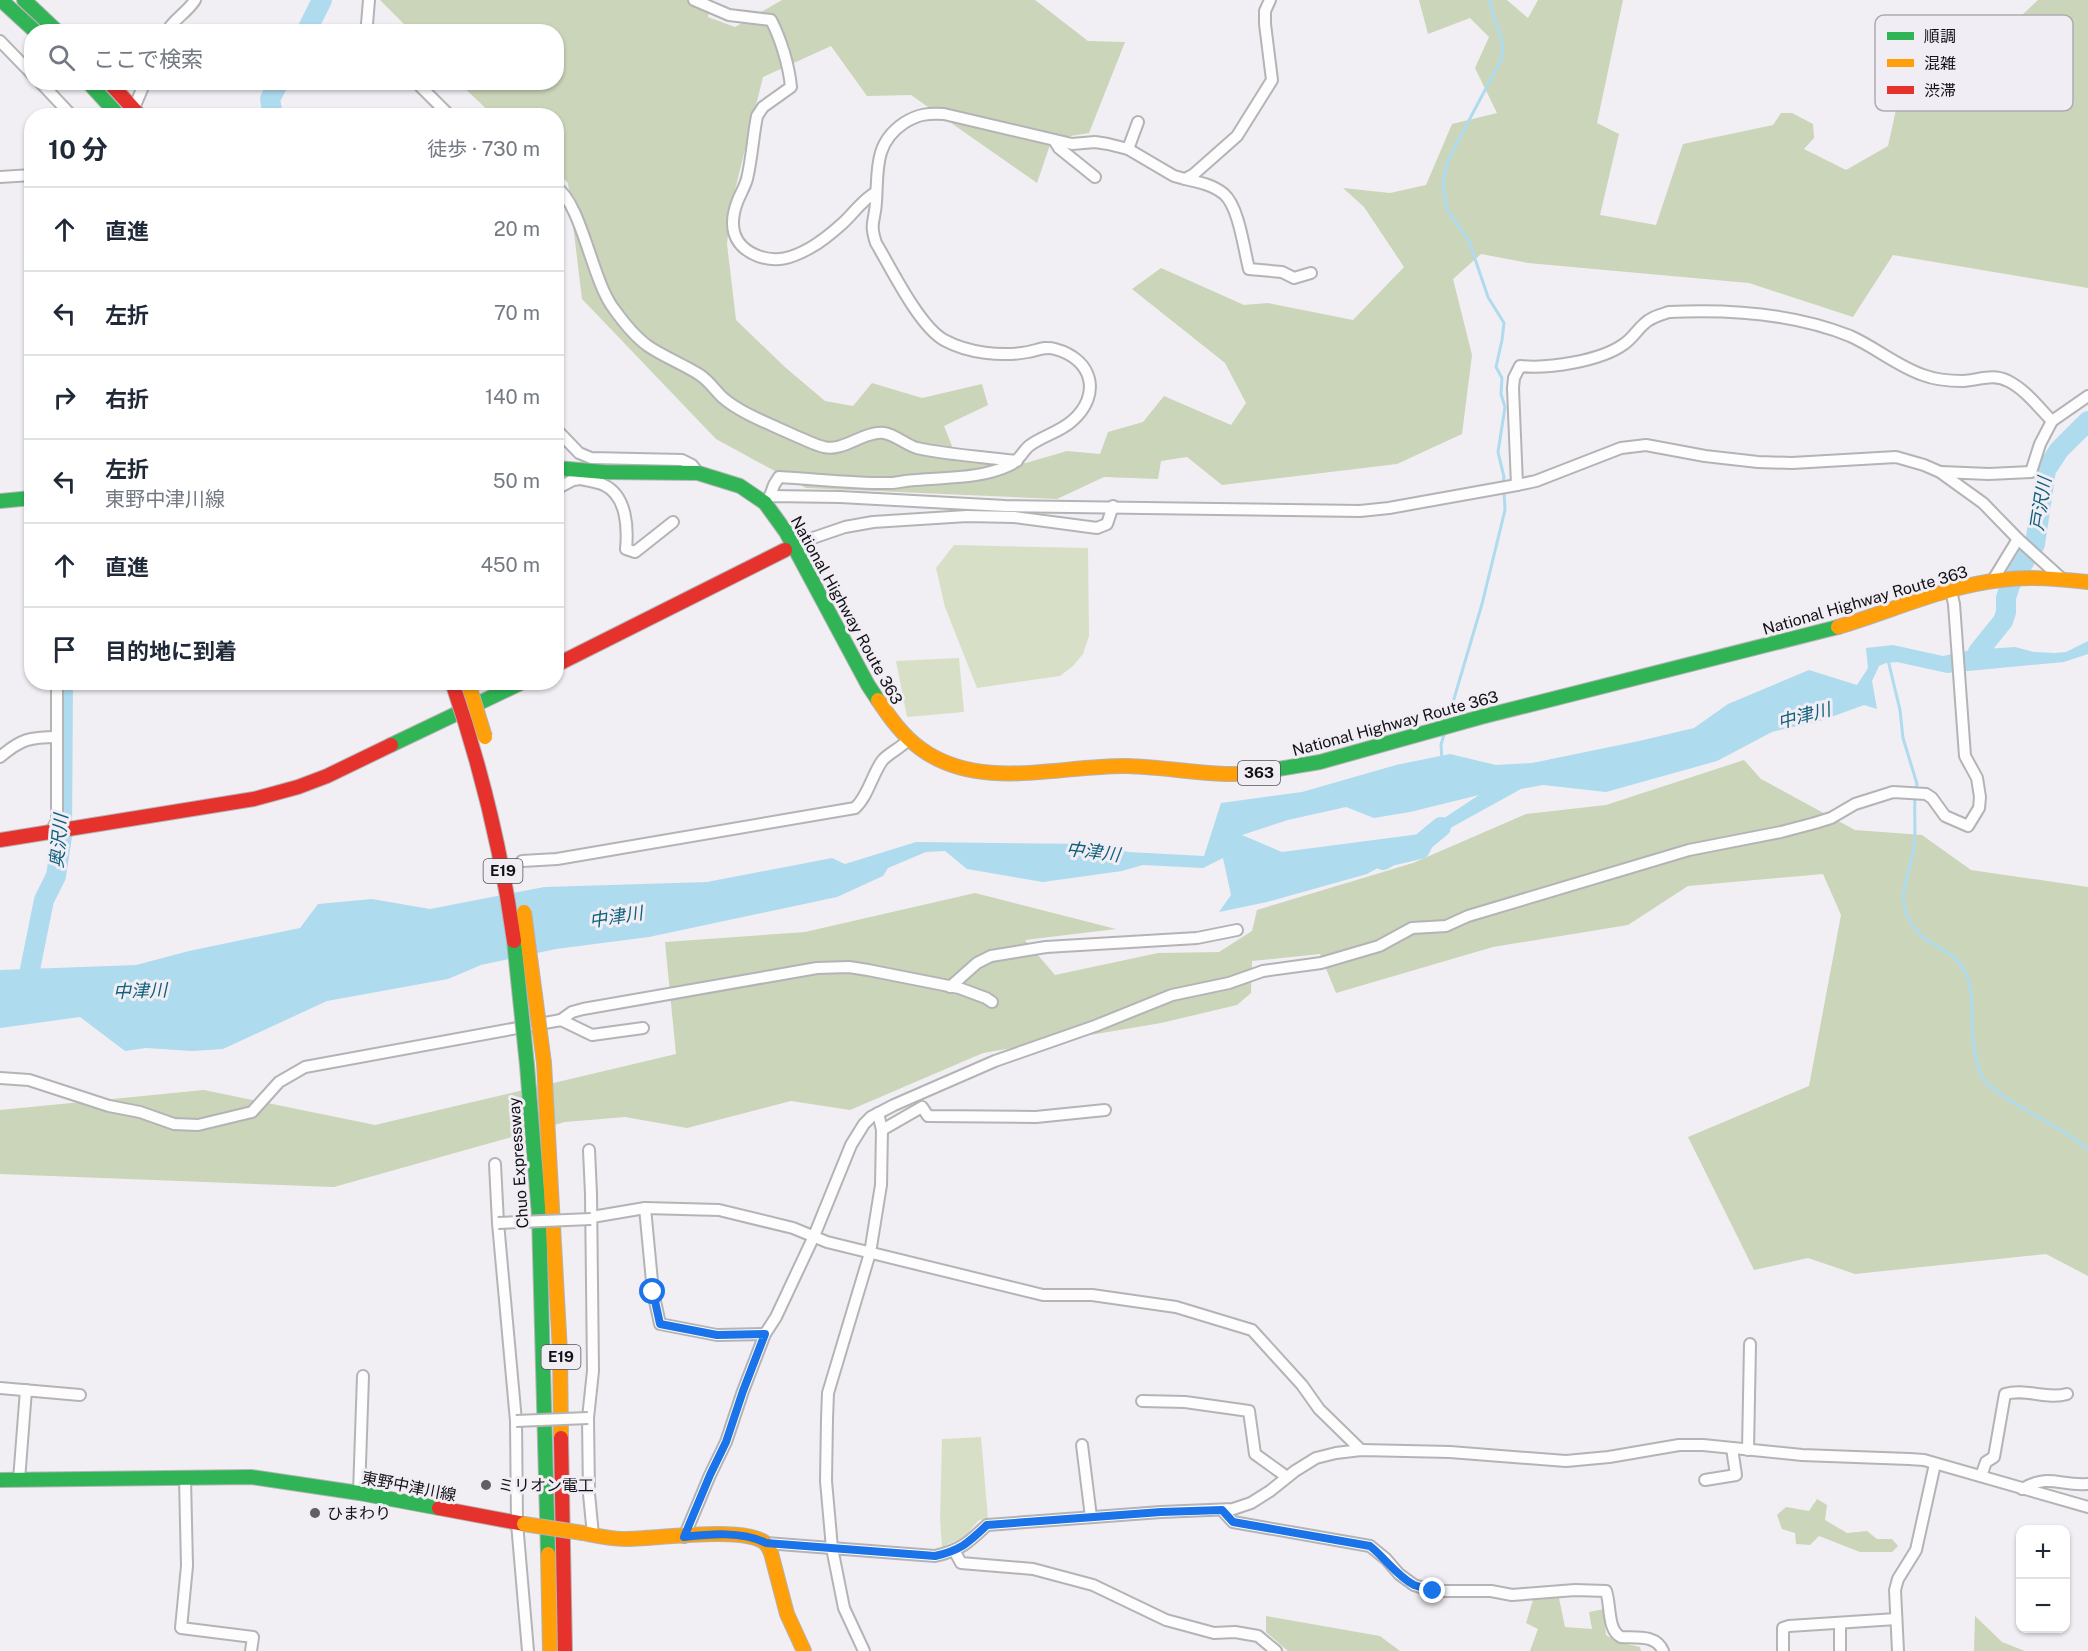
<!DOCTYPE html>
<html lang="ja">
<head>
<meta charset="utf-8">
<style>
  :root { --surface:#fff; --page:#f6f6f7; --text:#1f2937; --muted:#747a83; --line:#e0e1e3 }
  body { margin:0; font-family:"Public Sans","Noto Sans JP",sans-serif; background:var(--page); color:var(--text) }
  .controls { position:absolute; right:18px; bottom:18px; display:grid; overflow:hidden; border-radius:12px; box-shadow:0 2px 4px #0004 }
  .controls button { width:54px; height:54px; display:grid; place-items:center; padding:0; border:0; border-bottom:2px solid var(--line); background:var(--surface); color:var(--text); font:30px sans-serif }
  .stop { position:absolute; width:18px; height:18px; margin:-14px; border:4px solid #1a73e8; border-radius:50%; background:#fff }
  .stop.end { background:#1a73e8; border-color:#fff; box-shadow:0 2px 6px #0008 }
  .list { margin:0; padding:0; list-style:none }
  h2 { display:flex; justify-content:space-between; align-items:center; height:78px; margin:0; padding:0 24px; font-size:26px }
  h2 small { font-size:20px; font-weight:400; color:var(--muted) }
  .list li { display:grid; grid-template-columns:39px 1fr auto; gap:18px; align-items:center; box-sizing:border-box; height:84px; padding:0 24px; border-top:2px solid var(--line) }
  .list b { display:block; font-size:22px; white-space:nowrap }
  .list p { margin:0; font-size:20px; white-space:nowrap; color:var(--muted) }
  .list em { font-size:20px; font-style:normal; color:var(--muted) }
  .icon { flex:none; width:33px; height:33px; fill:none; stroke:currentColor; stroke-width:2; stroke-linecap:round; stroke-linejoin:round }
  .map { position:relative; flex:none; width:2088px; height:1651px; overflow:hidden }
  .search { position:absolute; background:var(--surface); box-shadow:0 2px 4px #0004; left:24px; top:24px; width:540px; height:66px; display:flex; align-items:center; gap:15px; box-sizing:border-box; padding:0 21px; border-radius:24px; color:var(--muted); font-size:22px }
  .panel { position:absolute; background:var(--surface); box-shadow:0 2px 4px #0004; left:24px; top:108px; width:540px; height:582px; border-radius:24px }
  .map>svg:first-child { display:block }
</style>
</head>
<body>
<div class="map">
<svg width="2088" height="1651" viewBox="0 0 2088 1651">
  <rect width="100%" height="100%" fill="#f1eff3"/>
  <!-- green -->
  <g fill="#d7e0c7">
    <polygon points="954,545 1088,548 1089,636 1083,654 1073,666 1060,676 977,688 945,607 936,568"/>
    <polygon points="959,658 964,712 907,717 896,661"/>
    <polygon points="981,1437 988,1519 979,1520 964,1537 942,1547 940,1518 942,1439"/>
  </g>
  <!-- forest -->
  <g fill="#cbd5b9">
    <polygon points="380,0 712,0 708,17 735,27 782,0 1035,0 1088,41 1125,42 1089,133 1052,139 1037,183 911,95 867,96 831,46 763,77 731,206 727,244 736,320 786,368 825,401 853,406 872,383 922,398 982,384 988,405 944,426 956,456 1026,463 1067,451 1100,454 1108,432 1143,422 1164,396 1231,425 1246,403 1225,363 1132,289 1161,268 1244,305 1268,303 1353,320 1404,267 1364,207 1343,188 1390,193 1426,185 1452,124 1497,113 1475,68 1489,37 1470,18 1428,34 1419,0 1507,0 1528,18 1538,0 1623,0 1597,123 1619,134 1600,215 1656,225 1683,144 1773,125 1781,113 1792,113 1813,124 1814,138 1804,149 1846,170 1888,146 1905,69 1947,75 1979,56 2038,0 2088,0 2088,288 1893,255 1853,317 1749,283 1528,263 1481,254 1453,279 1472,355 1462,434 1397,464 1222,485 1187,457 1161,461 1158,479 1104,477 1057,499 806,488 716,439 582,299 568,183 557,172 556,116 493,115 459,83 556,82 556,32 411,31"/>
    <polygon points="1744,760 1761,779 1855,830 1922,835 1971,870 2088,887 2088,1276 2046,1254 1855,1274 1808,1258 1754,1270 1688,1137 1809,1086 1841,915 1823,874 1688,886 1628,925 1493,947 1336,993 1320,954 1252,961 1251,993 1237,1005 1161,1023 983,1053 850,1110 791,1101 687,1128 625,1117 565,1122 334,1187 0,1174 0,1110 204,1090 375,1125 676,1054 665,942 805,932 975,893 1116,929 1025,940 1055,975 1158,953 1219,952 1252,931 1257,910 1413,863 1526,814 1606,805"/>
    <polygon points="1817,1499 1827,1505 1825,1520 1847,1533 1867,1531 1877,1539 1892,1539 1898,1546 1892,1552 1860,1552 1819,1536 1810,1545 1796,1544 1795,1533 1782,1529 1777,1515 1786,1507 1809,1511"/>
    <polygon points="1559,1598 1565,1627 1592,1629 1589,1612 1604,1609 1606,1635 1618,1642 1640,1647 1641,1651 1530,1651 1538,1629 1526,1623 1533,1600"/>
    <polygon points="1266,1616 1380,1636 1400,1651 1288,1651 1266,1632"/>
    <polygon points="1975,1616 2002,1642 2025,1651 1974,1651"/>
  </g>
  <!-- water -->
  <path fill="#afdbef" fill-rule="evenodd" d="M2088,641v13l-24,8 -117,11 -50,-11 -11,1 -7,3 -7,15 5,28 -13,-4 -41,15 -51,12 -55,29 -111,31 -63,-7 -22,4 -154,85 -100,28 -48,10 12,-17 -8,-37 -20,10 -60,-3 -21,6 -79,11 -76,-13 -22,-18 -19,1 -38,16 -5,8 -46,21 -188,40 -93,12 -75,16 -33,14 -121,22 -104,48 -31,2 -46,-3 -21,3 -45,-34 -80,11v-58l136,-5 53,-14 111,-23 18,-24 54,-5 58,10 114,-22 163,-5 125,-24 13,6 71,-22 176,2 36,8 76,4 17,-53 81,-11 94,-27 54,-11 46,11 36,-2 107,-22 55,-13 34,-24 81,-34 48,15 11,-17 -2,-20 27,-3 50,11 28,-6 44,-3 19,5 21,1 11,-1zM1479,795l-59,39 -138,18 -40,-17 46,-15 58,-13 28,11 36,-6z"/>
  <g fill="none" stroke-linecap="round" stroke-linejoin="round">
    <!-- stream -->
    <g stroke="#afdbef" stroke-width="3">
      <path d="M1490,0c2,20 16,38 12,58l-53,100 -6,22 3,25 3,8 20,28 19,56 16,26 -2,17 -6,27 6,11 -1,16 4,13 -7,45 6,25 -1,6"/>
      <polyline points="1888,660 1900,710 1903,738 1917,784 1916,790"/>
      <polyline points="1448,719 1482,604 1505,510 1504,490"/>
      <polyline points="1442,760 1441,745 1444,734"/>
      <path d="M1915,797c-1,17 1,34 -1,50 -4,33 -23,51 2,83 13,17 35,17 48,40 12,19 6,53 10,76 2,12 4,25 11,35 8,9 20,16 29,22 25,15 52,28 74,46"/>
    </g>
    <!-- river -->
    <g stroke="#afdbef" stroke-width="20">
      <polyline points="306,32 322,0"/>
      <polyline points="273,116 270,99 279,82"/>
      <polyline points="1976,658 1978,652 2003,621 2006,612 2006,598 2010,585 2035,544 2046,470 2059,450 2088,421"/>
      <polyline points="1383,860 1390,856 1420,849 1424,841 1441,827"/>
      <polyline points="25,994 44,900 56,876 62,836 63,682"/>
    </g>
    <defs>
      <g id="street">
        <polyline points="369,0 367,24 370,32"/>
        <path d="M694,0l35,15 42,5c10,19 18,46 20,67l-28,20 -6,9c-4,20 -5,42 -10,63 -2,7 -6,14 -9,21 -10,25 -6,46 20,56 19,7 34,2 52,-8 11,-6 23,-16 33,-25 11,-10 19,-23 33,-31"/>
        <path d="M167,32c5,-12 20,-19 28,-32"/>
        <polyline points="0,41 32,74"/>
        <polyline points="40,82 72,116"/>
        <polyline points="416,82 450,116"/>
        <polyline points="134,108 145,82"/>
        <polyline points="1054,140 1059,148 1095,177"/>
        <polyline points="1128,149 1138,122"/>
        <polyline points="0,177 32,175"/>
        <path d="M1185,179c14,3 28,6 39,15 15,13 20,56 25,75l33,3 12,6 17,-5"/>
        <path d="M556,187c26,17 36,94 58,122 10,14 20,27 34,37 16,11 35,18 52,29 9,6 14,14 22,22 19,17 53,29 76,40 8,3 17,8 26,10 19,5 39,-16 60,-14 12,2 22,12 33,15 32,7 68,9 100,13"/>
        <polyline points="556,429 579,453 591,458 682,460 692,465 698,473"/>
        <polyline points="1941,472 1989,474 2031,472 2040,444 2052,421 2088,396"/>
        <path d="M581,479c7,2 16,3 23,6 23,11 24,43 22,64l9,3 38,-30"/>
        <path d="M1517,485l-4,-97 1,-10 6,-12c28,3 81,-5 104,-22 8,-5 13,-14 20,-20 7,-7 16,-9 25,-12 61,-3 124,1 181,24 25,11 47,30 73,39 13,5 27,6 40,6 16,-1 30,-8 45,0 17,8 31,27 44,40"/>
        <polyline points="556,489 573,480 581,479 582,473"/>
        <path d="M770,496l4,-11 5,-8c38,2 77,7 114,6 8,-1 15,-3 23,-3 31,-3 65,-1 94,-15 9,-4 12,-13 19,-19 13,-10 31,-14 43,-25 30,-26 21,-62 -17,-72 -10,-3 -17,1 -27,3 -27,5 -60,1 -84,-12 -25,-14 -53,-72 -68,-97 -7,-21 -1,-21 0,-41 2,-32 -2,-59 28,-79 14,-9 25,-10 40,-9l128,30 23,-2 13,2 20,5 46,27 11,3 9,-5 43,-38 35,-56 -7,-56v-13l5,-11"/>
        <polyline points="765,503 770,496 840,497 1005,506 1360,511 1389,508 1517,485 1536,481 1621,448 1646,445 1705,456 1758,462 1792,463 1896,457 1924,465 1940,472 1983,503 2018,539 2061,578"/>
        <polyline points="804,541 845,527 873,522 967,516 1014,517 1097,528 1107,524 1113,506"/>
        <polyline points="1993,580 2018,539"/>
        <path d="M0,757c21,-18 30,-20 57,-20"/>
        <polyline points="50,833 57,821 57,682"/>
        <path d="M522,861l35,-2 298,-51c13,-12 17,-33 27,-47 5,-7 19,-13 26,-21"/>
        <polyline points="950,987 977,963 991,956 1046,947 1197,938 1237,930"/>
        <polyline points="561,1020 572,1012 583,1009 817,968 849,967 868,970 959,988 986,998 992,1002"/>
        <polyline points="0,1078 29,1080 109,1106 140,1112 174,1124 198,1125 252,1112 279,1082 305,1067 561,1020 592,1035 643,1028"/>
        <polyline points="882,1130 922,1107 928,1116 1036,1117 1105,1110"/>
        <polyline points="589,1150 591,1194 593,1371 588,1418 589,1494 593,1535"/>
        <polyline points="495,1164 498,1223 516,1421 517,1523 528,1651"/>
        <polyline points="645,1208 653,1292 660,1324 717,1335 765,1334"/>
        <polyline points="592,1217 645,1208 719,1210 793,1228 827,1242 1043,1295 1092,1295 1176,1307 1252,1330 1302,1385 1319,1409 1361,1450"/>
        <polyline points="0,1388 80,1395"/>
        <polyline points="1142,1401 1185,1402 1249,1411 1255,1454 1287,1477"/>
        <polyline points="1082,1445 1091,1517"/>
        <polyline points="1748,1450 1750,1344"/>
        <path d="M1981,1476l5,-14 8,-5 11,-63c21,-6 42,6 62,0"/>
        <polyline points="185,1478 187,1566 181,1628 253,1637 251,1651"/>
        <polyline points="19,1480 26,1390"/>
        <polyline points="1705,1480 1736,1475 1732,1448"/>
        <path d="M2022,1489c28,-16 36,-3 66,-5"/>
        <polyline points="359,1493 363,1376"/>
        <path d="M1222,1510l11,12 137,24 16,13 13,15 15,11 19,6h58l21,4 63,-5 31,1c5,14 1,39 15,46 15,1 35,-3 42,14"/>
        <polyline points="684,1537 710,1475 726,1442 743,1391 765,1334 776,1317 814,1236 851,1145 864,1124 871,1117 894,1105 995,1061 1095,1026 1172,995 1229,983 1263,971 1321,963 1379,946 1412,928 1446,926 1468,916 1689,850 1781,832 1815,823 1831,818 1855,804 1893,792 1926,794 1932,798 1945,816 1968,826 1979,808 1980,797 1977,778 1965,756 1954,604 1951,591"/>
        <path d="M766,1543l169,13c26,-6 33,-13 52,-31l174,-13 72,-3 18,-6 19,-12 25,-20 21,-13 20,-5 25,-3 89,2 116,9 43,-4 70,-12h24l99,10 107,4 15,1 164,47"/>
        <polyline points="955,1552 961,1563 1033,1569 1093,1585 1166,1620 1214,1633 1235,1632 1258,1636 1276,1651"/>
        <polyline points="1840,1623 1840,1651"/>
        <polyline points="864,1651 844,1608 832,1548 826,1481 827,1419 828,1393 870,1253 881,1185 882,1130 878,1113"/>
        <polyline points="1783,1651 1783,1628 1789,1626 1896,1619"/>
        <polyline points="1898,1651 1895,1590 1898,1579 1916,1550 1935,1464"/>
      </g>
      <g id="fast">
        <polyline points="1,0 36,32"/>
        <polyline points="24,0 58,32"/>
        <polyline points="88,82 119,116"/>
        <polyline points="556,468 604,472 698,473 740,486 765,503 786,532 868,685 878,700"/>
        <polyline points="0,501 32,498"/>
        <polyline points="391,745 523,682"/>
        <polyline points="1255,773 1320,762 1481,717 1838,627"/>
        <polyline points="527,1065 539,1216 548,1554"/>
        <polyline points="0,1480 251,1477 359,1493 439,1508"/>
      </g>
      <g id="slow">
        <path d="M1838,627c54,-16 107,-41 163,-47 29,-4 58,-1 87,2"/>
        <path d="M878,700c12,18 25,36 43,49 59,43 139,16 206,17 43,1 85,11 128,7"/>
        <polyline points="544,1063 560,1352 561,1438"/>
        <path d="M583,1533c14,3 28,6 42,6 31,0 115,-13 139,3 4,3 5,7 7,11l16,61 17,37"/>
        <polyline points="548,1554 550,1651"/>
      </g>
      <g id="jam">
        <polyline points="109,82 140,116"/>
        <polyline points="556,665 785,550"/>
        <polyline points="0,840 254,799 298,787 327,776 391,745"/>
        <polyline points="561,1438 565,1651"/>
        <polyline points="439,1508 524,1524"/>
      </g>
    </defs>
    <!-- street casing -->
    <use href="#street" stroke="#b4b3b6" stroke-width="14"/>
    <!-- fast casing -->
    <use href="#fast" stroke="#b4b3b6" stroke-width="16"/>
    <!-- slow casing -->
    <use href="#slow" stroke="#b4b3b6" stroke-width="16"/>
    <!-- jam casing -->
    <use href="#jam" stroke="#b4b3b6" stroke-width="16"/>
    <!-- street -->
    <use href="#street" stroke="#fdfdfd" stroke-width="10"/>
    <!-- fast -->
    <use href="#fast" stroke="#30b455" stroke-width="14"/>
    <!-- slow -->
    <use href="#slow" stroke="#ff9f0a" stroke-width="14"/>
    <!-- jam -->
    <use href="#jam" stroke="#e5322d" stroke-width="14"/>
    <defs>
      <g id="street-bridge">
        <polyline points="498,1223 591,1219"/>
        <polyline points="516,1421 588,1418"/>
      </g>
      <polyline id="fast-bridge" points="514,941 527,1065"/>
      <g id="slow-bridge">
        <polyline points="468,682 485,737"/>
        <polyline points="524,912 544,1063"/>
        <polyline points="524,1524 583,1533"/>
      </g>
      <path id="jam-bridge" d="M452,682c29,85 50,171 62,259"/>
    </defs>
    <!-- street-bridge casing -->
    <use href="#street-bridge" stroke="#b4b3b6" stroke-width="14" stroke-linecap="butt"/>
    <!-- fast-bridge casing -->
    <use href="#fast-bridge" stroke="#b4b3b6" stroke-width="16" stroke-linecap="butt"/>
    <!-- slow-bridge casing -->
    <use href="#slow-bridge" stroke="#b4b3b6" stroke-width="16" stroke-linecap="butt"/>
    <!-- jam-bridge casing -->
    <use href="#jam-bridge" stroke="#b4b3b6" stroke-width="16" stroke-linecap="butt"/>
    <!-- street-bridge -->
    <use href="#street-bridge" stroke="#fdfdfd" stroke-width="10"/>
    <!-- fast-bridge -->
    <use href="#fast-bridge" stroke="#30b455" stroke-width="14"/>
    <!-- slow-bridge -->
    <use href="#slow-bridge" stroke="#ff9f0a" stroke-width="14"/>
    <!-- jam-bridge -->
    <use href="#jam-bridge" stroke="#e5322d" stroke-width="14"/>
  </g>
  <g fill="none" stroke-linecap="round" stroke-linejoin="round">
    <!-- route -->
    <path stroke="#1a73e8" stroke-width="8" d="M653,1292l7,32 57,11 48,-1 -22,57 -17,51 -16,33 -26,62c26,-3 58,-6 82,6l169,13c26,-6 33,-13 52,-31l174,-13 61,-2 11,12 137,24c15,12 27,30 44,39 6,2 13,4 19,6"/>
  </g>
  <!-- markers -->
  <g fill="#605f62" stroke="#f1edf5" stroke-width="2">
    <circle cx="486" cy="1485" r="6"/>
    <circle cx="315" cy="1513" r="6"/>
  </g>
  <g text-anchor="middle" stroke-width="6" stroke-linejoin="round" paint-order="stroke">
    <!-- shield labels -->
    <g fill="#f1edf5" stroke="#555358" stroke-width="1.5">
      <rect x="1238" y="761" width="42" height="24" rx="4.5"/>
      <rect x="483.5" y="859" width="39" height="24" rx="4.5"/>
      <rect x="541.5" y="1345" width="39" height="24" rx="4.5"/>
    </g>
    <g font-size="15" font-weight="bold" fill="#121114">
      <text x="1259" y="778">363</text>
      <text x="503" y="876">E19</text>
      <text x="561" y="1362">E19</text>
    </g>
    <!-- street labels -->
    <g font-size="16" fill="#121114" stroke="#f1edf5">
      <text transform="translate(1865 600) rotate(-16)" y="6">National Highway Route 363</text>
      <text transform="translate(847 610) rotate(61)" y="6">National Highway Route 363</text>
      <text transform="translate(1395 723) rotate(-15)" y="6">National Highway Route 363</text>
      <text transform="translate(518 1163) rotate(-94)" y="6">Chuo Expressway</text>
      <text transform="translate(409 1486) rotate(11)" y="6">東野中津川線</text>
    </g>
    <!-- poi labels -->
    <g font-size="16" fill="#121114" stroke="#f1edf5" text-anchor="start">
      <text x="498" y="1491">ミリオン電工</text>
      <text x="327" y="1519">ひまわり</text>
    </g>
    <!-- water labels -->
    <g font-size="18" font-style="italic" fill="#0e617b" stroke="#f1edf5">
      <text transform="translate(2041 504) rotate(-81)" y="6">戸沢川</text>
      <text transform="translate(1804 716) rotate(-15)" y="6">中津川</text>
      <text transform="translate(59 841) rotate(-85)" y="6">奥沢川</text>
      <text transform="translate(1093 852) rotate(7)" y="6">中津川</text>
      <text transform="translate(616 917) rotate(-9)" y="6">中津川</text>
      <text transform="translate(140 991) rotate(-2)" y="6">中津川</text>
    </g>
  </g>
  <!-- legend -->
  <rect x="1875" y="15" width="198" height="96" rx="9" fill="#f1edf5" stroke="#aeabb2" stroke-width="1.5"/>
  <rect x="1887" y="32" width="27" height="8" fill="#30b455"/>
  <rect x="1887" y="59" width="27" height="8" fill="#ff9f0a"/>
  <rect x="1887" y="86" width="27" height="8" fill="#e5322d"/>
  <g font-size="16" fill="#121114">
    <text x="1924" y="42">順調</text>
    <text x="1924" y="69">混雑</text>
    <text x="1924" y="96">渋滞</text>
  </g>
</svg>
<div class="controls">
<button>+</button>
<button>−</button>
</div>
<div class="stop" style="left:653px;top:1292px"></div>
<div class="stop end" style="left:1433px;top:1591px"></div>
<div class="search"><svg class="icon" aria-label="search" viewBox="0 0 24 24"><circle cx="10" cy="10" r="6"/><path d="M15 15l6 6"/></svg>ここで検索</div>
<section class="panel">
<h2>10 分<small>徒歩 · 730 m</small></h2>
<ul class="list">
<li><svg class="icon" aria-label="ahead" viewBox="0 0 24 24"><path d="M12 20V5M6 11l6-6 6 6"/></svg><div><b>直進</b></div><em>20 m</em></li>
<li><svg class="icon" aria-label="left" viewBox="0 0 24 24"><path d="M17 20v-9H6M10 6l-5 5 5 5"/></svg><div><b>左折</b></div><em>70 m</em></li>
<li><svg class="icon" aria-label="right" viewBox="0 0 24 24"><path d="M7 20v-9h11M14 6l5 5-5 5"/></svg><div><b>右折</b></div><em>140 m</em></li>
<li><svg class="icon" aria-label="left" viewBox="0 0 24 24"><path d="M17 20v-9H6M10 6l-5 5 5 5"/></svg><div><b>左折</b><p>東野中津川線</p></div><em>50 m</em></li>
<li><svg class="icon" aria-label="ahead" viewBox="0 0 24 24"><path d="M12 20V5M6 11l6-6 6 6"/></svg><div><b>直進</b></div><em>450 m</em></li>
<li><svg class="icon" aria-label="arrive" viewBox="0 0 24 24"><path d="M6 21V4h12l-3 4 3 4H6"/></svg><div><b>目的地に到着</b></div></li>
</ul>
</section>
</div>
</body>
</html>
